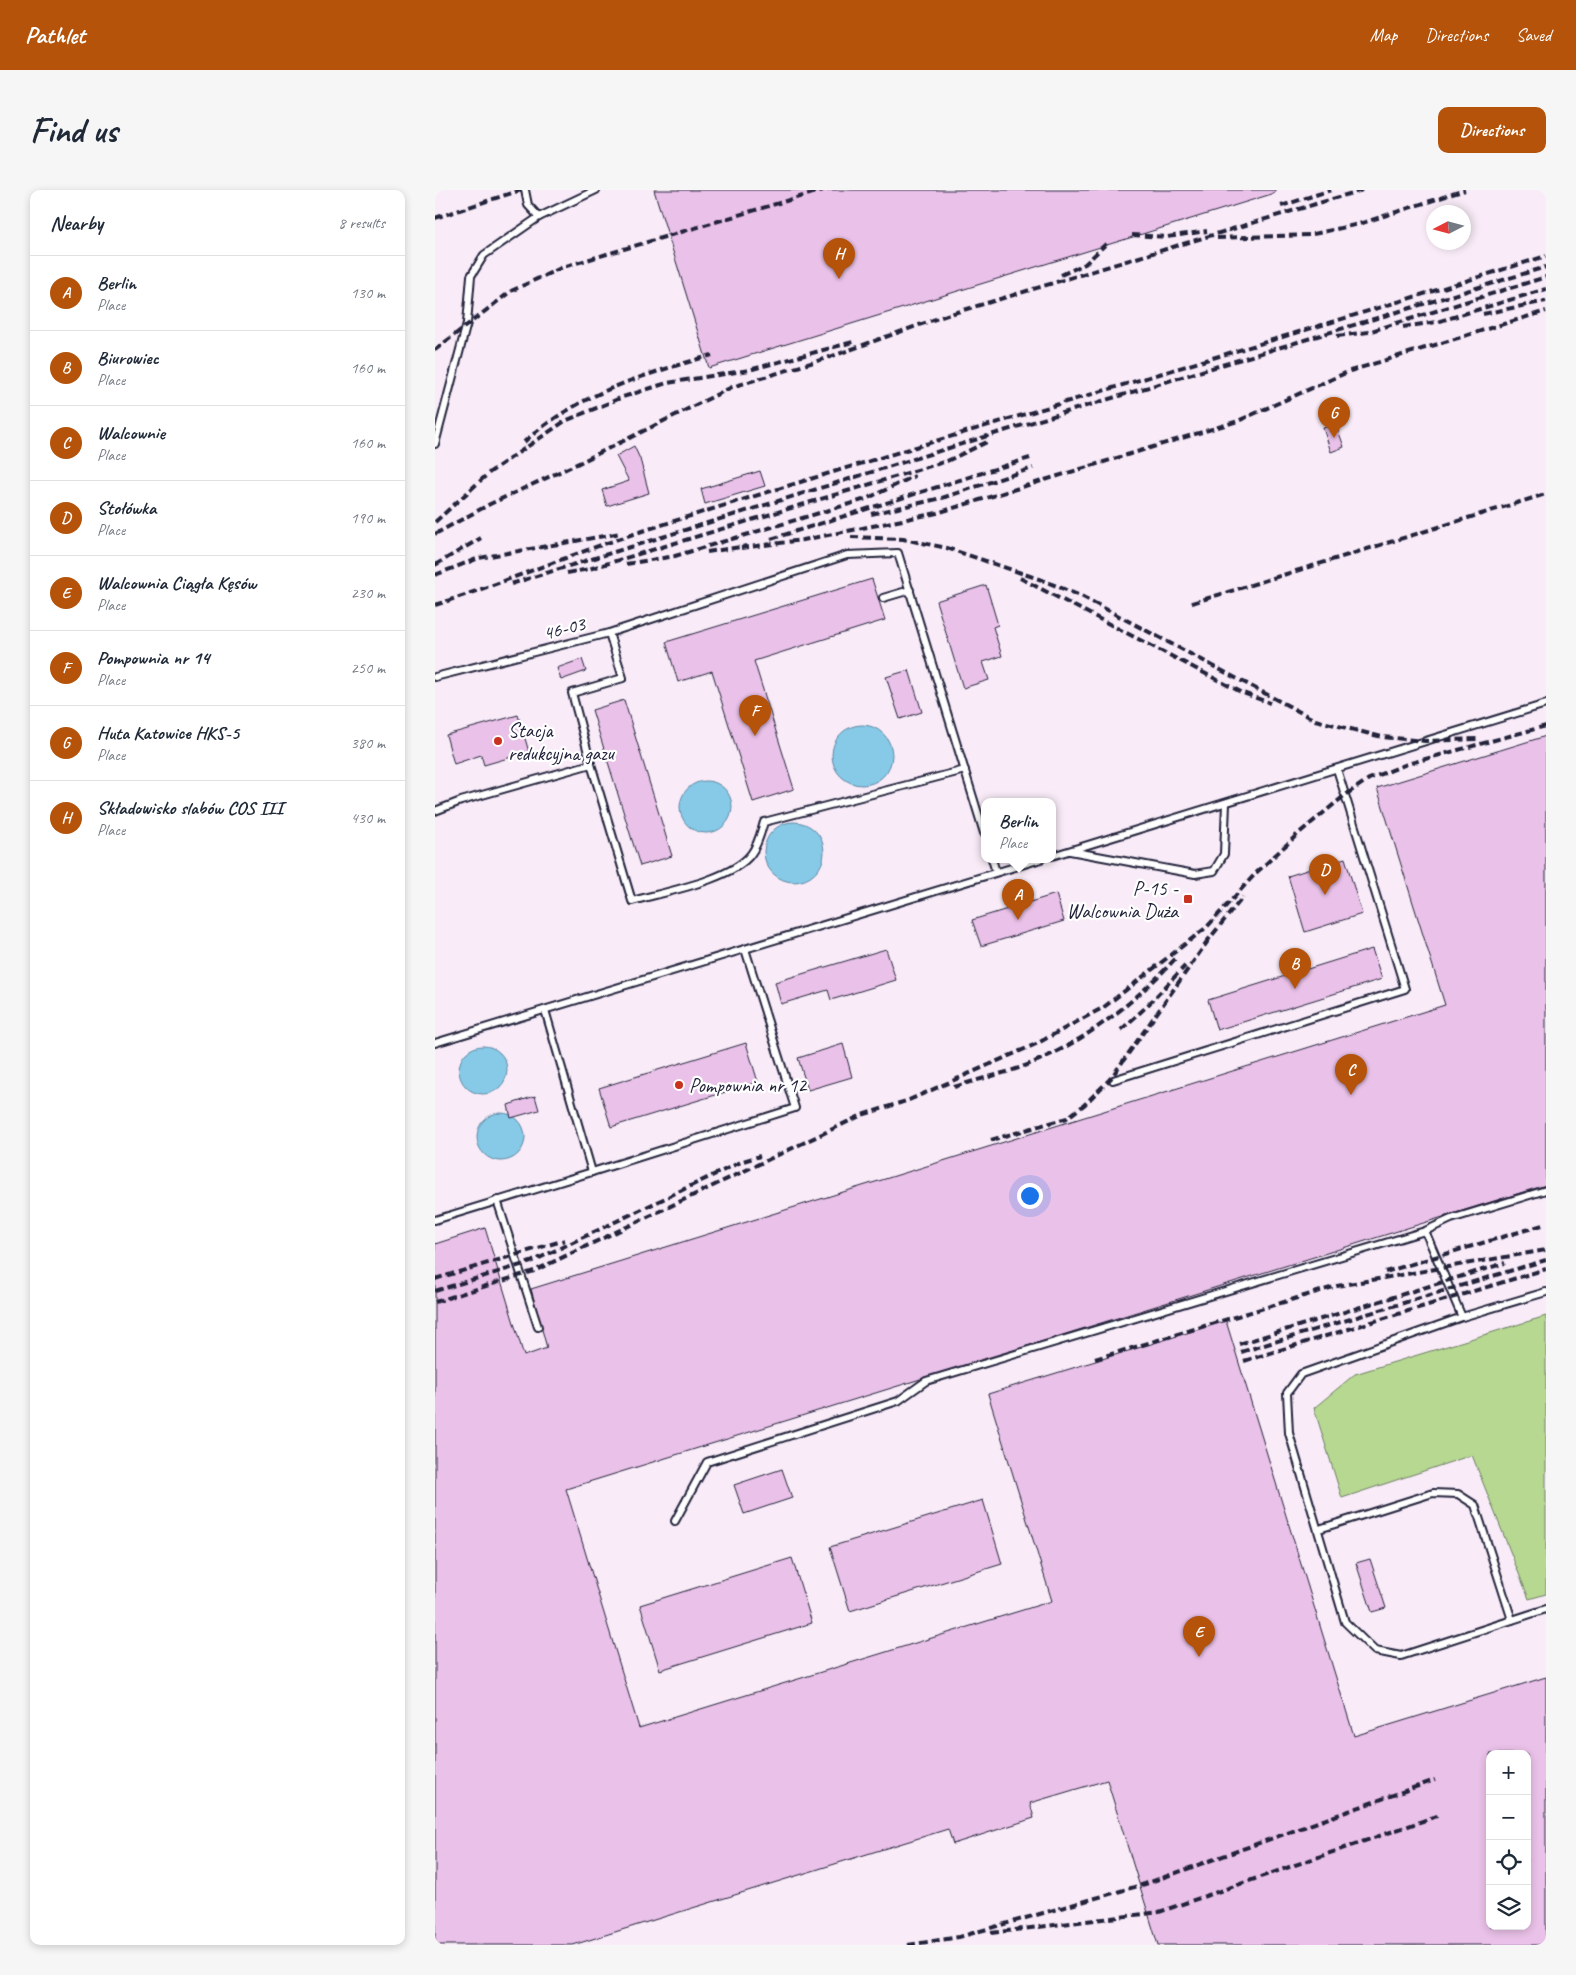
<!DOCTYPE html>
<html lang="en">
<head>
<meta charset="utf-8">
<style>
  :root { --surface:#fff; --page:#f6f6f7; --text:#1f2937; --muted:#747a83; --line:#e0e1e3; --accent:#b45309 }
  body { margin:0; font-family:Caveat,sans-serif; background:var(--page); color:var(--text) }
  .controls { position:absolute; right:15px; bottom:15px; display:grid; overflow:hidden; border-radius:10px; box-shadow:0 2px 8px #0003 }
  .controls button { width:45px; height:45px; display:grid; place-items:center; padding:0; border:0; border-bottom:1px solid var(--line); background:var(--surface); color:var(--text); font:25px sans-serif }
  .compass { position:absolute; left:991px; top:15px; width:45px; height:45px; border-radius:50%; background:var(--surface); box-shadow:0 2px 8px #0003; rotate:264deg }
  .you { position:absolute; left:594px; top:1005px; width:18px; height:18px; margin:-12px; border:4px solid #fff; border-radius:50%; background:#1a73e8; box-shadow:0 0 0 8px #1a73e833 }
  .badge { display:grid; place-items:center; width:32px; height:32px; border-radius:50%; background:var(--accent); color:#fff; font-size:16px; font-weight:700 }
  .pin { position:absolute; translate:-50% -41px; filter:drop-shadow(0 1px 2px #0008) }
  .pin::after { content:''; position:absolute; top:26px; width:18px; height:15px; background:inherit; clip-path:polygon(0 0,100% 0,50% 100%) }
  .popup { position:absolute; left:546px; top:608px; width:75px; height:65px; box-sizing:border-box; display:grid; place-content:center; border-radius:10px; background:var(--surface); filter:drop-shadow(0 1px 4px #0005); font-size:16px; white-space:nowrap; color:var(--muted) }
  .popup b { font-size:19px; color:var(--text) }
  .popup::after { content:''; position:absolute; left:50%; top:100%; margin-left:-10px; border:10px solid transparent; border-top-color:var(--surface) }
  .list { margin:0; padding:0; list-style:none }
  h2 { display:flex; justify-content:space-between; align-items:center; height:65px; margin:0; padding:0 20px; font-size:21px }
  h2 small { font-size:16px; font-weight:400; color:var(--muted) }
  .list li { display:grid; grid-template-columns:32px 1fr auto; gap:15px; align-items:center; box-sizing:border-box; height:75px; padding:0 20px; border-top:1px solid var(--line) }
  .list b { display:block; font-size:19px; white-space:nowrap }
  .list p { margin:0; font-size:16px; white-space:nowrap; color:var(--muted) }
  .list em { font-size:16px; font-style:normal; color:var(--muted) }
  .icon { flex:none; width:28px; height:28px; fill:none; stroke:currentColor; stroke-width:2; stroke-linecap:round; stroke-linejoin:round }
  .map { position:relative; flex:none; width:1111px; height:1755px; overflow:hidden; border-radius:10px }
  header { display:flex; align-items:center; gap:30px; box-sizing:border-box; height:70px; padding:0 25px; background:var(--accent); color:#fff }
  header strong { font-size:24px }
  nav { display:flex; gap:28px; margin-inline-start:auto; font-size:18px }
  .intro { display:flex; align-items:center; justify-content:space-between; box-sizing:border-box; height:120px; padding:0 30px }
  h1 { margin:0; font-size:35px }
  .button { padding:12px 22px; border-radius:10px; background:var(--accent); color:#fff; font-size:18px; font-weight:700 }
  main { display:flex; gap:30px; padding:0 30px }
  aside { flex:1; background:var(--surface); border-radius:10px; box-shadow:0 2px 8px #0003 }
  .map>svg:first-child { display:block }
</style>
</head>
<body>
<header>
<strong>Pathlet</strong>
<nav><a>Map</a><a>Directions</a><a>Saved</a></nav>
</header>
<div class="intro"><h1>Find us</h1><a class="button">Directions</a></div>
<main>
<aside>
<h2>Nearby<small>8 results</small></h2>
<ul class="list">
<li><span class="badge">A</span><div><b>Berlin</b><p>Place</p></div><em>130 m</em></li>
<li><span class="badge">B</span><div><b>Biurowiec</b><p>Place</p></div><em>160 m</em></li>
<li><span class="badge">C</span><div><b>Walcownie</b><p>Place</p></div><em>160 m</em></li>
<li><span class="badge">D</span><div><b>Stołówka</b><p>Place</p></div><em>190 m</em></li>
<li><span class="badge">E</span><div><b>Walcownia Ciągła Kęsów</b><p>Place</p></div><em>230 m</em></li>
<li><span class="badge">F</span><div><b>Pompownia nr 14</b><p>Place</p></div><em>250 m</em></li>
<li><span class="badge">G</span><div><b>Huta Katowice HKS-5</b><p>Place</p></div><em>380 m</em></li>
<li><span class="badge">H</span><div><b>Składowisko slabów COS III</b><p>Place</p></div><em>430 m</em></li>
</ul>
</aside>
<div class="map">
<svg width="1111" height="1755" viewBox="0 0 1111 1755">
  <rect width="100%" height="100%" fill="#f9ecf8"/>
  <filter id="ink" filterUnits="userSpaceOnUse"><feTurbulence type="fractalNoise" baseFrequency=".02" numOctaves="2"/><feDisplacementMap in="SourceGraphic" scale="10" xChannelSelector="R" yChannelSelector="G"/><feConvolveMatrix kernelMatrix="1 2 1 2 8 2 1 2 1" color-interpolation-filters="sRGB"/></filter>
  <g filter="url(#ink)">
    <!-- green -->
    <polygon fill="#b7d891" stroke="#6c7d66" points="1111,1126 1111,1404 1094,1409 1037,1265 907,1308 879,1218 920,1184"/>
    <!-- water -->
    <g fill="#86cae8" stroke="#5e87a3">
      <circle cx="427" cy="565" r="30"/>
      <circle cx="271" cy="617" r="26"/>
      <circle cx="359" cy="662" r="30"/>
      <circle cx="48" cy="880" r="24"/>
      <circle cx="66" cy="947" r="24"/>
    </g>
    <!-- building -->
    <g fill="#eac1e8" stroke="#22223b" fill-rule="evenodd">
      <polygon points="219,0 840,0 840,3 274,178"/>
      <polygon points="901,234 909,257 896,262 888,238"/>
      <polygon points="199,256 205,269 214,303 172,316 167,300 194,291 181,266"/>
      <polygon points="325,281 330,296 270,314 266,299"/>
      <polygon points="437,389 450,430 319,471 359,599 318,612 277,481 243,492 231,452"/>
      <polygon points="551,395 563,435 558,437 567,466 548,472 554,490 528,498 501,411"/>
      <polygon points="147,469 151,481 126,490 122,478"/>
      <polygon points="474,480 487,522 465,529 451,487"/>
      <polygon points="189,510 237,666 205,676 157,520"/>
      <polygon points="83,525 94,562 49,575 46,565 19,574 11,545"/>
      <path d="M1111,546v449l-980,304 73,239 413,-127 -64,-207 238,-73 128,415 192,-59v268h-388l-51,-165 -77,23 4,15 -81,26 -5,-15 -375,116h-138v-701l50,-16 39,128 23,-8 -16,-59 914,-284 -68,-217zM1055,1564h37v172h-37z"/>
      <polygon points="910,668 927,724 870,742 853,686"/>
      <polygon points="621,704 629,731 546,756 537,730"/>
      <polygon points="451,759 461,790 396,810 393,800 346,814 340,792"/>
      <polygon points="937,759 947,789 782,840 773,810"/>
      <polygon points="311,853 323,892 176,937 164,898"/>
      <polygon points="408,854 417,887 373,900 363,868"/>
      <polygon points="100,906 104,920 76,928 73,915"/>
      <polygon points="347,1279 357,1308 309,1324 299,1295"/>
      <polygon points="548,1310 567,1374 415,1421 395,1357"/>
      <polygon points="357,1368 377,1433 225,1480 205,1415"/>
      <polygon points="935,1369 951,1418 937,1422 921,1373"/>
    </g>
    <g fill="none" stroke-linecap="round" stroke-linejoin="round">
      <defs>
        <g id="service">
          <polyline points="90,0 93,15 104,27 161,0"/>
          <polyline points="0,254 32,133 36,86 49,65 104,27"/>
          <polyline points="448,408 475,400"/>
          <polyline points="174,443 412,365 463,363 549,643"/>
          <polyline points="0,487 174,443 188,488 137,503 156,574 26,611 0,621"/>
          <path d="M156,574l41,137c32,-9 100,-21 119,-47 7,-9 10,-22 13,-32l201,-52"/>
          <polyline points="635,661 760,684 779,681 789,664 791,613"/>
          <polyline points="617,666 1111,514"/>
          <polyline points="557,669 561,682"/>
          <polyline points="0,853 606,669"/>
          <polyline points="678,890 970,799 902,579"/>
          <polyline points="157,982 360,918 310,759"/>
          <polyline points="62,1010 103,1137"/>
          <polyline points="0,1030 157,982 110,820"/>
          <polyline points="990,1041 1027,1127"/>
          <polyline points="1111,1102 1027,1127 866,1184 852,1203 854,1243 910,1432 940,1461 966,1466 1111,1419"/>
          <polyline points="240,1331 272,1272 463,1211 491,1191 990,1041 1016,1029 1111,1000"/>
          <polyline points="884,1339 998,1303 1023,1304 1040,1315 1077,1430"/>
        </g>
      </defs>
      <!-- service casing -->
      <use href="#service" stroke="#22223b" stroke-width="10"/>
      <!-- service -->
      <use href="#service" stroke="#fff" stroke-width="6"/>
      <!-- rail -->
      <g stroke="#22223b" stroke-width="4" stroke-dasharray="8 4" stroke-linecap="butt">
        <polyline points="846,16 896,0"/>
        <polyline points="0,28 86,0"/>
        <polyline points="697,45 732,47 772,41"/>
        <polyline points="782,48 874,45 924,34 1030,0"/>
        <polyline points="626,85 650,74 674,51"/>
        <polyline points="1048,124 1111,111"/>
        <polyline points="968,137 1002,132 1111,99"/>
        <polyline points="902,146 933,142 1111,87"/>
        <polyline points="0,160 76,101 128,77 388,0"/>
        <path d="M89,252c57,-50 117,-66 188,-87"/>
        <polyline points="436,324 507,308 598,278"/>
        <polyline points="0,332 55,282 130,231 188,207 232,193 314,180 418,152"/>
        <polyline points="0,344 55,314 146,272 297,197 392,168 512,125 927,0"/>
        <polyline points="416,347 468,349 512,358 607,390 648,407 880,530 947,547 990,551 1043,549"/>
        <polyline points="336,349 595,268"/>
        <polyline points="306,358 368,350 502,323 803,231 915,181 1111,121"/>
        <polyline points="272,362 312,356"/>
        <polyline points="191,374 240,366 431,309 480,286"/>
        <polyline points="0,375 46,348"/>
        <polyline points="132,383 154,379 512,271 552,252"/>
        <polyline points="0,385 44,368 186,343"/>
        <polyline points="585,388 808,503 835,513"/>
        <polyline points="76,394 588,235 1111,77"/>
        <polyline points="757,413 1111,304"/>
        <path d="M0,415c74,-24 146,-55 220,-78 297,-93 595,-178 891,-271"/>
        <polyline points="770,754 808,707"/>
        <polyline points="686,840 710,818 750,776"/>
        <path d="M519,897c24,-8 50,-13 73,-22 58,-23 106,-61 148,-106"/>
        <polyline points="556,950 632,928 649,915 676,888 775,748"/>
        <polyline points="950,1082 1111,1034"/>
        <polyline points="0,1089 130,1050"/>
        <polyline points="0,1101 96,1072 308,971 325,966"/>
        <polyline points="0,1112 99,1081 427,925 474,910 601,854 669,817 772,737 821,683 864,643 909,606 934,589 972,574 1111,536"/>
        <polyline points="804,1154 1070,1073"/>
        <polyline points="806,1162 1111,1070"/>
        <polyline points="660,1169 902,1096 1111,1060"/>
        <polyline points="809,1171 1111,1079"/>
        <polyline points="556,1743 724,1722 1005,1625"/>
        <polyline points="473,1755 524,1747 710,1694 1000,1590"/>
      </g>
    </g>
  </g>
  <!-- markers -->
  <g fill="#c8321e" stroke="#fff" stroke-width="2">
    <circle cx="63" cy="551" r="5"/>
    <rect x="748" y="704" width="10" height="10" rx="2.5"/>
    <circle cx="244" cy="895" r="5"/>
  </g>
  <g text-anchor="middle" stroke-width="4.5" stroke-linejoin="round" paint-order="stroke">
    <!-- street labels -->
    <g font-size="20" fill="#22223b" stroke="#fff">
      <text transform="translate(129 438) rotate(-14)" y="7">46-03</text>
    </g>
    <!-- poi labels -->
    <g font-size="20" fill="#22223b" stroke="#fff" text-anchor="start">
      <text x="73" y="547">Stacja<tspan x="73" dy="23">redukcyjna gazu</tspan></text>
      <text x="743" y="705" text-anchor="end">P-15 -<tspan x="743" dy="23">Walcownia Duża</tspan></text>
      <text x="254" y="902">Pompownia nr 12</text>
    </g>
  </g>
</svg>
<div class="controls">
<button>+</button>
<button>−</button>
<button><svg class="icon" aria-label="locate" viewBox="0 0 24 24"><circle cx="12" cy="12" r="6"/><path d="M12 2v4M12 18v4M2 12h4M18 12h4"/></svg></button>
<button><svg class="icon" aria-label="layers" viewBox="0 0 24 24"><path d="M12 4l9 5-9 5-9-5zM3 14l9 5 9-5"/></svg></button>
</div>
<svg class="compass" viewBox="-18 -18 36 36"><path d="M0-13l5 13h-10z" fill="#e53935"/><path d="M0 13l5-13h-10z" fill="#747a83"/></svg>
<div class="you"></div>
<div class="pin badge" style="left:583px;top:730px">A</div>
<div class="popup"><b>Berlin</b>Place</div>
<div class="pin badge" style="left:860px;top:799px">B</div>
<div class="pin badge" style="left:916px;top:905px">C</div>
<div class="pin badge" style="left:890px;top:705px">D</div>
<div class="pin badge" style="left:764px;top:1467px">E</div>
<div class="pin badge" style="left:320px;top:546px">F</div>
<div class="pin badge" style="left:899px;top:248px">G</div>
<div class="pin badge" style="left:404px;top:89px">H</div>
</div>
</main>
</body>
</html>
